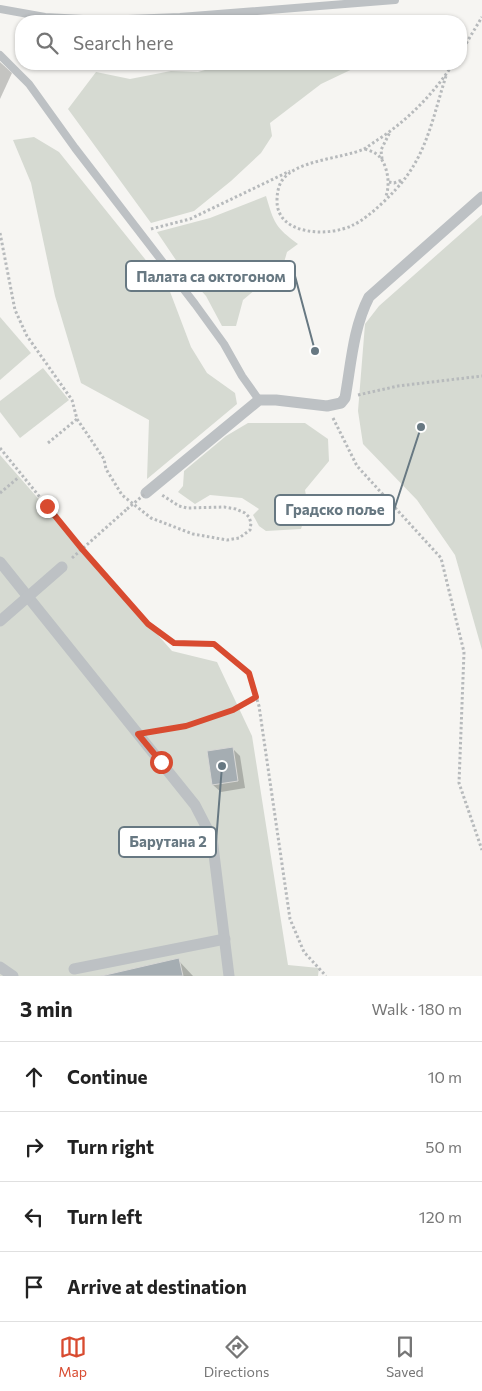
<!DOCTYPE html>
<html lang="en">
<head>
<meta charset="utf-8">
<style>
  :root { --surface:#fff; --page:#f6f6f6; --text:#222; --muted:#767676; --line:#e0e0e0; --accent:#d84b30 }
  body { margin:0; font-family:Commissioner,sans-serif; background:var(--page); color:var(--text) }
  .stop { position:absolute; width:15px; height:15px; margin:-11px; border:4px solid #d84b30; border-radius:50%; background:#fff }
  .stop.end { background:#d84b30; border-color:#fff; box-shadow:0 1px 5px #0008 }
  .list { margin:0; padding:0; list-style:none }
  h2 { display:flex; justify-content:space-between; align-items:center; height:65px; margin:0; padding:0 20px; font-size:21px }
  h2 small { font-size:16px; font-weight:400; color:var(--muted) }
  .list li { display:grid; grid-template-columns:32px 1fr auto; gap:15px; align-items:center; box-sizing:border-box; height:70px; padding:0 20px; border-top:1px solid var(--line) }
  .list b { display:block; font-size:19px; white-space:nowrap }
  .list em { font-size:16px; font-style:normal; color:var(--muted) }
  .icon { flex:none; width:28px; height:28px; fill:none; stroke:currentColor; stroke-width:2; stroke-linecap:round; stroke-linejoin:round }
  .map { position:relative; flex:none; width:482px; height:976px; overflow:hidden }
  .search { position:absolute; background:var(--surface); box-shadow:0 1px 4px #0004; left:15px; right:15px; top:15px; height:55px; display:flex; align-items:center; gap:12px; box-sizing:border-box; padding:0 18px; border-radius:20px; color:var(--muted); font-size:19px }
  .sheet { height:345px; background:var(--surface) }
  nav { display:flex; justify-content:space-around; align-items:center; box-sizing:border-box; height:70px; border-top:1px solid var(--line); background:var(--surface); font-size:14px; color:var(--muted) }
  nav a { display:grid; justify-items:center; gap:2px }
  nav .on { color:var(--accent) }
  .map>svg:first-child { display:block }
</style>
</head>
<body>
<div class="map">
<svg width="482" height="976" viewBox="0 0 482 976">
  <rect width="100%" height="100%" fill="#f6f5f2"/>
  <!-- green -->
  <g fill="#d6dad2">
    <polygon points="226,64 363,64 321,84 270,123 272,136 261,153 231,181 194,211 151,223 68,109 96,72 130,79 171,71 198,72"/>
    <polygon points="34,137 59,152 169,289 191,347 207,373 235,393 237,404 147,479 149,420 81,383 55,296 31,183 13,140"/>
    <path d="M266,196c8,27 9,31 32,48l-11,8 -4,14 -40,34 -7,26h-14l-16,-30 -22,-24 -27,-40 53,-14z"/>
    <polygon points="482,215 482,650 455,555 417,500 363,444 358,411 365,324 379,306"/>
    <polygon points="0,317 31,353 0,380"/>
    <polygon points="43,368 69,400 20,438 0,412 0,401"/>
    <polygon points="248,423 305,423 328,439 329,461 305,490 308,506 301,529 266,531 259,526 253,515 259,509 242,498 210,495 195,504 178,492 183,486 184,471 226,436"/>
    <polygon points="0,455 172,651 217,662 252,736 288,965 319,968 318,976 0,976"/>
  </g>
  <!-- shadow -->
  <g fill="#0003">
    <polygon points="0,62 12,73 0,99"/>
    <polygon points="232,748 240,756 245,788 221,792 213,785"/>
    <polygon points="178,960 193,976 106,976"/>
  </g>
  <!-- building -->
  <g fill="#a5adb2" stroke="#d7d7d5">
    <polygon points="233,747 238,781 212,785 207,751"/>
    <polygon points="179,958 183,976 101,976"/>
  </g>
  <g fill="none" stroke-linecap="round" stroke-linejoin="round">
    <!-- path -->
    <g stroke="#b7babc" stroke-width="3" stroke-dasharray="2.5 2.5" stroke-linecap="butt">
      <polyline points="461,52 482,17"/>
      <path d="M446,76c-11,34 -18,72 -40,101 -10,14 -37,41 -53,48 -23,12 -76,11 -76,-24 0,-7 1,-13 4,-19 13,-22 60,-23 83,-33 5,-3 10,-7 15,-10 30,-20 55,-46 74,-75"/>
      <path d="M365,149c6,2 13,4 17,11 6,10 8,25 4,36"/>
      <polyline points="382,159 381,150 390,132"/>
      <polyline points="389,182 394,183 402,180"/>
      <polyline points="151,229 190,219 290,171"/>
      <polyline points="0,233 15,310 27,336 72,400 77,419 104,459 106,469 122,495 151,518 193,534 227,540 239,538 250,530 251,523 249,517 245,513 236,509 224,507 187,508 179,506 162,495"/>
      <polyline points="358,395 398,386 482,376"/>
      <polyline points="333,418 357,466 441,558 464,652 459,783 482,850"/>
      <polyline points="48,443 77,419"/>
      <polyline points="0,448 82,549 148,623 175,643 214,644 249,673 259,706 290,919 304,952 326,976"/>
      <polyline points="0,493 19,477"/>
      <polyline points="72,558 127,509"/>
      <path d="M154,731c37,-6 68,-15 102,-34"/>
    </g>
    <!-- service -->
    <g stroke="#bdc1c4" stroke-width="8">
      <polyline points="0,9 45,17 102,20 180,17 395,0"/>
      <polyline points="0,55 29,84 75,148 195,304 224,344 242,376 259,400"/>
    </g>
    <!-- pedestrian -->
    <g stroke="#bdc1c4" stroke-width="11">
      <path d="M146,493l113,-93h17l51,6 14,-3 4,-5c6,-33 8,-70 24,-101l113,-100"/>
      <polyline points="0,562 195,805 212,838 229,976"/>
      <polyline points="0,621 62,567"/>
      <polyline points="0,967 13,976"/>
      <polyline points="74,969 225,939"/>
    </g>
    <!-- path-bridge -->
    <polyline stroke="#b7babc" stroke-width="3" stroke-dasharray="2.5 2.5" stroke-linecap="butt" points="127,509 146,493"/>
  </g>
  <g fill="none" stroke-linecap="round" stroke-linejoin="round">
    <!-- route -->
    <polyline stroke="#d84b30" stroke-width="6" points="47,506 82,549 148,624 174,643 214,644 249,673 256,697 233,710 186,726 138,734 161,762"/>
  </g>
  <!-- callouts -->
  <path fill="none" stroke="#677882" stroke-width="2" d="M315 351L295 276M421 427L394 510M222 766L216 842"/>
  <g fill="#677882" stroke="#fff" stroke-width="2">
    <circle cx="315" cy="351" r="5"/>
    <circle cx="421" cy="427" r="5"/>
    <circle cx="222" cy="766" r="5"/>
  </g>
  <g fill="#fff" stroke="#677882" stroke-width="2">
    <rect x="126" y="261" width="169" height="30" rx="5"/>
    <rect x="275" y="495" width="119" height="30" rx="5"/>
    <rect x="119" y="827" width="97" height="30" rx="5"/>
  </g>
  <g font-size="15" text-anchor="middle" font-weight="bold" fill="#677882">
    <text x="211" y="282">Палата са октогоном</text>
    <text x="335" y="515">Градско поље</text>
    <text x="168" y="847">Барутана 2</text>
  </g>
</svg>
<div class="stop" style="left:161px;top:762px"></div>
<div class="stop end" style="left:47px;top:506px"></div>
<div class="search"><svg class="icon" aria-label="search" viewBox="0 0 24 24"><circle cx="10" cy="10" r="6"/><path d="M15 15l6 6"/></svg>Search here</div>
</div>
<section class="sheet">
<h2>3 min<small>Walk · 180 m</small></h2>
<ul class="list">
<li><svg class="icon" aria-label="ahead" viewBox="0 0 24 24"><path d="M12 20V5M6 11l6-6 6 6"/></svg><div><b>Continue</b></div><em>10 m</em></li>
<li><svg class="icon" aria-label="right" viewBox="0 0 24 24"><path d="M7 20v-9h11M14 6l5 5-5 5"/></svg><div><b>Turn right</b></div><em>50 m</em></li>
<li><svg class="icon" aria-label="left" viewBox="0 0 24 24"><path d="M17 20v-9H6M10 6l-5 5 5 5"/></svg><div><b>Turn left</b></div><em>120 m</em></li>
<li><svg class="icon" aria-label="arrive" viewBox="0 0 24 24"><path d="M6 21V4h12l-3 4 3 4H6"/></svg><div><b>Arrive at destination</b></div></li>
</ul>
</section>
<nav>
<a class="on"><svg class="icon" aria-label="map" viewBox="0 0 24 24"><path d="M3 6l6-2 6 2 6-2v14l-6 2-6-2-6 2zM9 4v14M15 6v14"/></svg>Map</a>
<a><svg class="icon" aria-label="directions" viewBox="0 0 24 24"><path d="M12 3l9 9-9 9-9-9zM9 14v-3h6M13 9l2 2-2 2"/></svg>Directions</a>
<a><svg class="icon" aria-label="saved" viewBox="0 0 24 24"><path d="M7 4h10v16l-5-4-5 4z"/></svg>Saved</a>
</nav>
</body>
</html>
